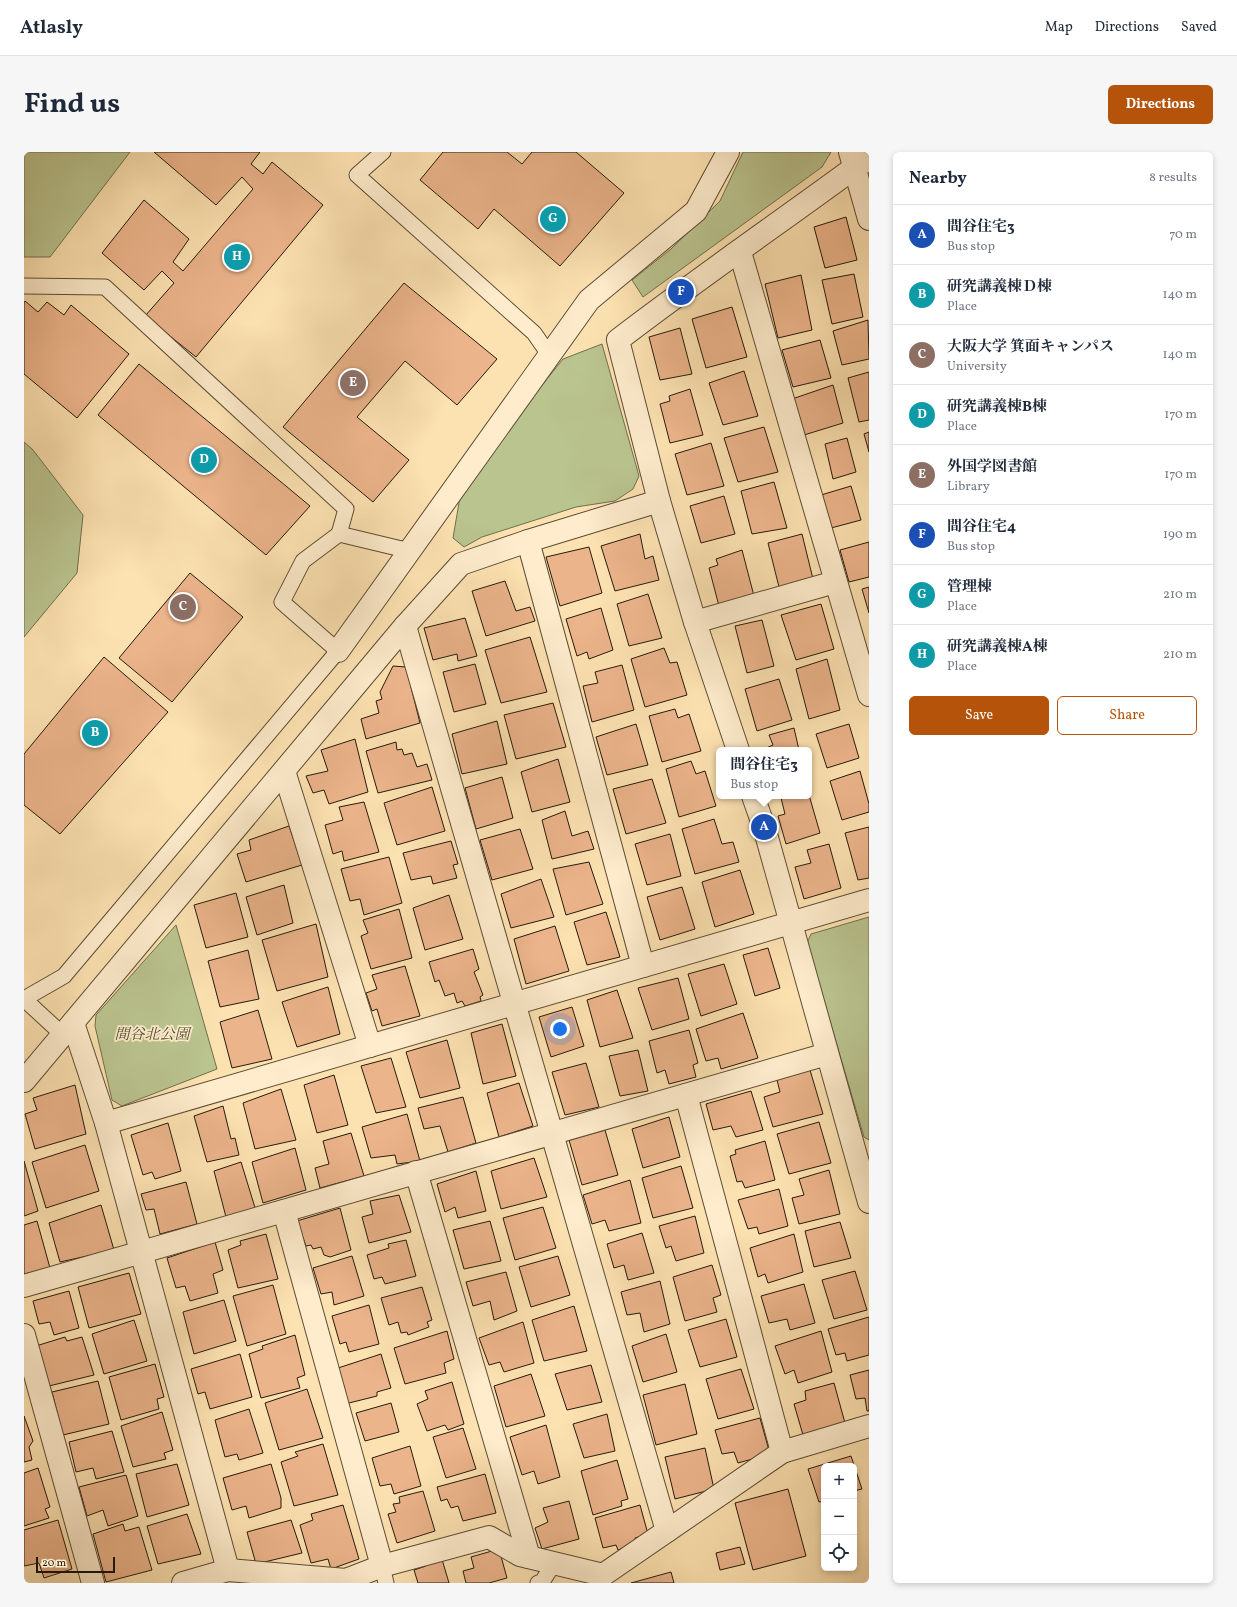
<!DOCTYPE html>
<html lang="en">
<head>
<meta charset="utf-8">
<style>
  :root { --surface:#fff; --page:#f6f6f7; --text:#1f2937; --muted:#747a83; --line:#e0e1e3; --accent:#b45309 }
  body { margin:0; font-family:Vollkorn,"Noto Serif JP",serif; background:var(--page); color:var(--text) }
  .controls { position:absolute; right:12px; bottom:12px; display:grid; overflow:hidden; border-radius:6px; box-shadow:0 2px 6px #0003 }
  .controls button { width:36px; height:36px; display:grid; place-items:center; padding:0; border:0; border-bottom:1px solid var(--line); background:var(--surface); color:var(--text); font:20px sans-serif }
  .scale { position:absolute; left:12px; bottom:10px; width:79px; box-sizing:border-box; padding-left:4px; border:2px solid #261a0c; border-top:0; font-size:11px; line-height:14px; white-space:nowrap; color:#261a0c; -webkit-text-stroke:3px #feeccc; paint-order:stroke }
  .you { position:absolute; left:536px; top:877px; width:14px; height:14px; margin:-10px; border:3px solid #fff; border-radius:50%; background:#1a73e8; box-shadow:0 0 0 6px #1a73e833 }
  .badge { display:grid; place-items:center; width:26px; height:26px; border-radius:50%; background:var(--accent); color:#fff; font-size:13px; font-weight:700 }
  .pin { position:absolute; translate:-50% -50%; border:2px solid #fff; box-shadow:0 1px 4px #0006 }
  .popup { position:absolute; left:692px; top:595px; width:96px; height:52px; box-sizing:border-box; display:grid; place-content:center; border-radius:6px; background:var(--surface); filter:drop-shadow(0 1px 3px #0005); font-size:13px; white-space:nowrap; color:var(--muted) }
  .popup b { font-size:15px; color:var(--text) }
  .popup::after { content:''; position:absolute; left:50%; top:100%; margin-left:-8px; border:8px solid transparent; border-top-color:var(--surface) }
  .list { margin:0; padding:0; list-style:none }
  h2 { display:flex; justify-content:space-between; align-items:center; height:52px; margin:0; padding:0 16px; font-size:17px }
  h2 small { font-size:13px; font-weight:400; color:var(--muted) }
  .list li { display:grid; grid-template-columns:26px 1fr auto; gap:12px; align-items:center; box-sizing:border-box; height:60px; padding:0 16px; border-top:1px solid var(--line) }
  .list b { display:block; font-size:15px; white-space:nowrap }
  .list p { margin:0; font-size:13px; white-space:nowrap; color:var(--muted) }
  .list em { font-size:13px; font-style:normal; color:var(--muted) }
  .actions { display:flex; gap:8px; padding:12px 16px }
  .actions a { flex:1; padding:9px 0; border:1px solid var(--accent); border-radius:6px; text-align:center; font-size:14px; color:var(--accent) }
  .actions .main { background:var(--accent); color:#fff }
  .icon { flex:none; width:22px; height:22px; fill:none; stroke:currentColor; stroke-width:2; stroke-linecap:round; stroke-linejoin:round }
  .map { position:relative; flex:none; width:845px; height:1431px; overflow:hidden; border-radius:6px }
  header { display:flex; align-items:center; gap:24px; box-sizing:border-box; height:56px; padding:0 20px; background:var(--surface); border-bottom:1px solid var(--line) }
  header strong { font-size:19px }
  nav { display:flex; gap:22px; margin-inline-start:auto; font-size:14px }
  .intro { display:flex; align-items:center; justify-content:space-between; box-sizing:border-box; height:96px; padding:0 24px }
  h1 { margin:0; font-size:28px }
  .button { padding:10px 18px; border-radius:6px; background:var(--accent); color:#fff; font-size:14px; font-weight:700 }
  main { display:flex; gap:24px; padding:0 24px }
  aside { flex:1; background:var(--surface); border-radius:6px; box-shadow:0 2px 6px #0003 }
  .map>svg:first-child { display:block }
</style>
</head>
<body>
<header>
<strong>Atlasly</strong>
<nav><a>Map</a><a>Directions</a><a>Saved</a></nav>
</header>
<div class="intro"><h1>Find us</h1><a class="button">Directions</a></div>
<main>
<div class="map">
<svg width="845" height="1431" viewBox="0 0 845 1431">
  <rect width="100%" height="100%" fill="#fde2b1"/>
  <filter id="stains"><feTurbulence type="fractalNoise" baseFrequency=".005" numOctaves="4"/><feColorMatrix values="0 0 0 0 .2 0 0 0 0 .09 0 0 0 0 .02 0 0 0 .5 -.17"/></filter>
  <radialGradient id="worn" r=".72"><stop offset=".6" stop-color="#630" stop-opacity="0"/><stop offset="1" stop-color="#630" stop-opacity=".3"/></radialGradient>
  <!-- green -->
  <g fill="#bac48f" stroke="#706f4e">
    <polygon points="0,0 106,0 26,105 0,105"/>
    <polygon points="719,0 807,0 798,15 619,145 608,128 647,97 696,49"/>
    <polygon points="578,192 615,324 609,337 591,349 552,355 458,385 440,395 429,386 438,333 539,207"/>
    <polygon points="0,290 9,298 59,363 53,421 0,485"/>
    <polygon points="845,765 845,988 840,985 783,791 787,782"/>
    <polygon points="152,773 193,917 98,954 88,948 71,874 72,863"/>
  </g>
  <!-- building -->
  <g fill="#ecb48b" stroke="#261a0c">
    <polygon points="130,0 236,0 227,12 239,22 248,10 299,53 172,205 121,164 150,131 138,119 120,138 78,101 120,48 165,87 149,110 159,119 229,37 218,25 192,53"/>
    <polygon points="419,0 483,0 498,12 508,0 552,0 600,41 536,114 470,57 454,77 396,28"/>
    <polygon points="822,65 833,108 801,116 790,75"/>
    <polygon points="830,122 839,165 808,172 798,128"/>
    <polygon points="777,123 788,178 754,186 741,132"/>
    <polygon points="380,131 473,207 433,253 381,209 333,265 385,308 349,350 259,275"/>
    <polygon points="1,149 14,160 23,150 40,163 47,153 105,202 53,266 0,222 0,151"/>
    <polygon points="708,155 723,205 682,216 668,167"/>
    <polygon points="844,168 845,207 818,213 809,179"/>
    <polygon points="656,176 668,222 636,228 625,185"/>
    <polygon points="796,188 807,226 769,235 758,198"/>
    <polygon points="115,212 286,354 242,403 74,263"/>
    <polygon points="720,219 734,264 699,273 685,231"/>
    <polygon points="845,220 845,268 835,270 824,226"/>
    <polygon points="809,233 819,271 780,283 768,247"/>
    <polygon points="666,237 679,283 646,291 636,252 646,249 645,244"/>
    <polygon points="740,275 754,320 714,330 700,286"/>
    <polygon points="845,280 845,300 840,282"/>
    <polygon points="823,286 832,320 809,327 801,292"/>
    <polygon points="687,291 700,334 663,343 651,302"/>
    <polygon points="750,330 763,376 728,382 717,339"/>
    <polygon points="827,334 837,368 807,376 797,343"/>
    <polygon points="700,344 711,382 677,391 666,354"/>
    <polygon points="616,382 621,407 629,404 635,428 591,439 577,394"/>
    <polygon points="778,382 789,427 755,435 744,391"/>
    <polygon points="845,390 845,425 825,430 816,398"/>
    <polygon points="565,395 578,441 536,454 522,405"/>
    <polygon points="718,398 730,444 695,454 685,416 694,413 692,407"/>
    <polygon points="166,421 219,465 148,550 95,506"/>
    <polygon points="481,429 492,459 506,455 511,469 462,484 448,439"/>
    <polygon points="845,435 845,461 838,437"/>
    <polygon points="624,442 638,486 605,494 593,452"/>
    <polygon points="797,452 810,497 772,508 757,463"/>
    <polygon points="577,456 589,498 565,507 563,500 553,504 542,467"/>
    <polygon points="441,466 453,504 434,509 433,502 409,508 400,476"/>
    <polygon points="738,468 750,514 723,521 711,474"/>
    <polygon points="506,485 523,540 477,551 461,498"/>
    <polygon points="640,496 646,511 653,510 663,543 621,555 607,507"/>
    <polygon points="80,505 144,560 36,682 0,653 0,602"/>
    <polygon points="803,507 816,558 785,567 772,517"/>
    <polygon points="451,512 462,552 430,560 419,520"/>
    <polygon points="598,513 610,558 568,570 559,534 574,531 571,520"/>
    <polygon points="369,514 382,515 396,571 342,587 337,567 355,561 352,549 358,547 356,540"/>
    <polygon points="755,527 768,568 733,579 721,537"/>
    <polygon points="529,551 542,595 492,607 480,563"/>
    <polygon points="651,557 654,566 665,562 677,599 638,610 625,564"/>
    <polygon points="473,569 483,612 438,622 428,582"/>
    <polygon points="612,572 624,613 583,623 572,585"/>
    <polygon points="825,572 835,606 803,616 792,582"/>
    <polygon points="770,576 775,598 738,598 749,593 745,583"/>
    <polygon points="331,587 344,640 305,652 300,638 289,641 282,624 304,619 297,598"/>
    <polygon points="372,590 373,598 378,597 380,603 388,601 393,615 403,612 408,628 354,641 342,599"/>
    <polygon points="534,607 546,650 508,660 497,620"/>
    <polygon points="667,609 672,622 681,619 692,654 655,665 642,617"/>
    <polygon points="836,619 845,652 845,660 818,668 806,629"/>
    <polygon points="478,625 489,666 452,677 441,636"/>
    <polygon points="628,627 642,671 602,682 589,637"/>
    <polygon points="408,635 421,679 373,693 360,651"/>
    <polygon points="785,643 796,681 762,692 754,664 761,662 757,646 765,644 785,644"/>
    <polygon points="340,650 355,700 320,709 318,699 309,702 301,673 319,668 315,655"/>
    <polygon points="541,659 548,684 564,679 570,697 528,707 518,668"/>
    <polygon points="690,667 698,692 709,690 715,710 671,722 658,677"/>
    <polygon points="265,674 278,713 222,730 213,702 227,698 225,688"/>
    <polygon points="845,675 845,726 834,728 821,681"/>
    <polygon points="496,677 509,717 468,728 456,688"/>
    <polygon points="646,682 657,724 623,733 611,692"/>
    <polygon points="427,689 434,712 429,713 433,726 409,732 407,724 387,728 379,701"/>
    <polygon points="805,692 817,736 780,747 771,715 787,711 783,698"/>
    <polygon points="365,705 378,751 340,763 336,747 326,749 317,717"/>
    <polygon points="565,710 579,752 542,763 529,717"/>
    <polygon points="716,718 730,762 691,775 678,730"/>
    <polygon points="517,727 530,765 487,776 477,742"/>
    <polygon points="260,733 269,771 233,783 222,745"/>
    <polygon points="658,735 671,777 636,788 623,745"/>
    <polygon points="212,741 224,785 182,796 170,753"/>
    <polygon points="425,743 439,787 401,798 389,756"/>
    <polygon points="375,757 388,806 347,817 337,784 344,781 339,768"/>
    <polygon points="582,760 596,805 563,813 550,770"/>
    <polygon points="292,772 304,825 253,839 238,788"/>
    <polygon points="531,774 545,819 502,832 490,787"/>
    <polygon points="744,796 756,836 731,844 719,803"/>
    <polygon points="449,797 455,817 450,820 459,843 456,845 457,849 441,854 438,849 433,851 430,841 421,844 415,828 411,830 405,810"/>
    <polygon points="224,798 235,847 196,855 184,809"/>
    <polygon points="700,812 713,852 677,864 664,822"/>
    <polygon points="381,814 396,864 358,874 353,857 348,859 342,841 353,837 348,823"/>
    <polygon points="654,826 665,867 628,878 614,836"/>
    <polygon points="304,835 316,882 273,895 258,850"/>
    <polygon points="593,838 609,886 576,895 563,848"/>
    <polygon points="548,855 560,894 527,905 515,865"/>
    <polygon points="234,858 248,907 208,916 196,870"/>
    <polygon points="719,861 734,906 697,917 694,906 682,909 672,877"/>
    <polygon points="478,872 492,924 459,932 447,881"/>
    <polygon points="665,878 674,911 669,913 672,925 645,932 641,918 633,921 625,889"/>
    <polygon points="423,888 436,936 396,946 382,900"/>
    <polygon points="614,898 624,939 596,944 585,904"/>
    <polygon points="367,906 382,955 352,961 337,914"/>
    <polygon points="562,911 575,955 541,963 528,920"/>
    <polygon points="786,918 799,962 749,975 740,945 756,940 753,928"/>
    <polygon points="310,923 324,973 293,981 280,933"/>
    <polygon points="495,931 509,974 475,985 463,941"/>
    <polygon points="51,933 62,982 11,997 1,962 13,958 9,946"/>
    <polygon points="257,937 272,988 231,997 219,951"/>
    <polygon points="727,939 739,978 712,985 707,974 689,978 682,952"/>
    <polygon points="439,945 452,991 424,1000 416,974 400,977 394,956"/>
    <polygon points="199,954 207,987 211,986 215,1003 183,1010 170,964"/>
    <polygon points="383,962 396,1009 373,1012 371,1003 347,1006 338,975"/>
    <polygon points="645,965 656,1005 619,1016 608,977"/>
    <polygon points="795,970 807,1011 765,1022 753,982"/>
    <polygon points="144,971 157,1019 131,1027 128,1020 119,1023 107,983"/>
    <polygon points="581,978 594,1023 558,1033 545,988"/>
    <polygon points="327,981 340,1024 296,1036 291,1016 305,1012 299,989"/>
    <polygon points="741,989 751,1028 721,1036 718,1029 713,1030 706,1004 712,1002 711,998"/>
    <polygon points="61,993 75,1039 22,1056 8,1010"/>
    <polygon points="271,996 282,1038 239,1051 228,1010"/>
    <polygon points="510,1006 523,1045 477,1057 467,1019"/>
    <polygon points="0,1009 14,1059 0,1064"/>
    <polygon points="217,1010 232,1059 202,1065 190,1019"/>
    <polygon points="657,1014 669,1056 629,1066 618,1026"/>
    <polygon points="805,1018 816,1062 775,1072 768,1046 780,1043 775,1027"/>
    <polygon points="452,1019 462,1059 434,1066 431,1055 421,1060 413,1032"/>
    <polygon points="606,1028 617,1071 585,1079 581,1068 568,1072 559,1043"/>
    <polygon points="162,1030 173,1072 136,1082 130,1057 122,1058 117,1042"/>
    <polygon points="755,1037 764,1074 735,1082 733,1075 724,1077 714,1048"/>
    <polygon points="375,1043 387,1080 345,1091 338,1065 349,1062 346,1049"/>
    <polygon points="77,1053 90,1098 36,1110 25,1071"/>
    <polygon points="519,1055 532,1096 491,1108 479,1066"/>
    <polygon points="316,1056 327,1098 306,1105 300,1103 297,1095 289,1097 287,1093 282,1094 273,1069"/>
    <polygon points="671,1064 680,1101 652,1109 647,1094 642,1096 635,1074"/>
    <polygon points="13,1069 26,1116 0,1122 0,1073"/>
    <polygon points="466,1069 477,1109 440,1117 429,1078"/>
    <polygon points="816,1070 827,1106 790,1115 781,1079"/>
    <polygon points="618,1081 630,1121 604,1128 600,1113 590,1116 583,1092"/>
    <polygon points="242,1082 254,1127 214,1136 204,1098 217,1093 216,1089"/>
    <polygon points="770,1082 779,1120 744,1131 741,1122 734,1125 726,1096"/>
    <polygon points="382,1088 392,1124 361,1132 358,1125 350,1127 343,1103 365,1096 364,1092"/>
    <polygon points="191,1090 199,1118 189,1122 194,1141 166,1149 161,1134 152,1136 143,1106"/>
    <polygon points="328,1104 340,1144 310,1153 308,1140 297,1142 289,1116"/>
    <polygon points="534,1104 546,1143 507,1155 495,1115"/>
    <polygon points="688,1113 697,1143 689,1146 693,1160 661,1169 649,1125"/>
    <polygon points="831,1119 843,1158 810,1167 798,1128"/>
    <polygon points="482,1120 493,1159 470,1168 466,1149 449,1154 442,1130"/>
    <polygon points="105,1121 117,1162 65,1176 54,1135"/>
    <polygon points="636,1129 646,1172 620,1180 616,1161 603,1163 597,1140"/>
    <polygon points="780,1132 791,1171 766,1178 763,1167 745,1171 737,1144"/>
    <polygon points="249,1133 262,1182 223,1194 209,1144"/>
    <polygon points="398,1135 408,1168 403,1170 405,1175 384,1183 383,1180 377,1181 374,1170 365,1173 357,1146"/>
    <polygon points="45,1139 55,1176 30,1183 26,1170 15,1172 9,1149"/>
    <polygon points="200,1148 212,1189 170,1202 159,1160"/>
    <polygon points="345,1153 355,1192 325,1200 322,1190 316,1192 308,1164"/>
    <polygon points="550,1154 563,1199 520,1209 508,1168"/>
    <polygon points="845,1165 845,1203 823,1209 821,1201 812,1203 804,1177"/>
    <polygon points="702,1167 713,1205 676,1215 664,1178"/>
    <polygon points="110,1168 123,1209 80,1222 68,1182"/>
    <polygon points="499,1170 510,1211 480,1220 476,1210 465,1213 455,1186"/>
    <polygon points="423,1179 430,1207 420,1211 422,1221 381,1232 370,1196"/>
    <polygon points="797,1179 808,1220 774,1231 770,1218 761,1222 751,1194"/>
    <polygon points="642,1182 653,1220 619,1230 608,1194"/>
    <polygon points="271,1183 281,1223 273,1226 276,1236 237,1246 225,1202 239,1197 238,1194"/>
    <polygon points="41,1185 43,1189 58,1185 70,1223 25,1234 12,1194"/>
    <polygon points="216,1202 228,1245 186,1257 181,1240 174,1242 167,1217"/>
    <polygon points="357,1202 367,1236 353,1240 353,1244 321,1252 311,1217"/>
    <polygon points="131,1212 140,1245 133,1247 135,1257 97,1268 85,1225"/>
    <polygon points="567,1213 578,1250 543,1258 531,1222"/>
    <polygon points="717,1217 730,1257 694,1267 682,1227"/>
    <polygon points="845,1218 845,1259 843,1259 841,1246 832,1247 826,1223"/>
    <polygon points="507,1222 521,1264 482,1275 470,1234"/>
    <polygon points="74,1229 85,1272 39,1283 28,1240"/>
    <polygon points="428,1230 440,1272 424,1278 421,1273 403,1279 393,1252 404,1247 401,1239"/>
    <polygon points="810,1231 821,1271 779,1283 770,1252 782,1248 781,1239"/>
    <polygon points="661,1232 673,1282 632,1293 619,1243"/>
    <polygon points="283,1237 299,1286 255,1298 241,1251"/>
    <polygon points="367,1251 375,1280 341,1289 332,1261"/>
    <polygon points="225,1257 239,1301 215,1308 213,1302 201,1305 191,1268"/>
    <polygon points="138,1260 149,1298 140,1301 142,1307 109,1315 97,1274"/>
    <polygon points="583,1262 591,1299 560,1306 549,1272"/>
    <polygon points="0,1264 9,1289 5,1295 8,1308 0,1310"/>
    <polygon points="736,1266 746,1302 714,1311 710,1300 698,1302 691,1278"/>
    <polygon points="522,1273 536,1325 514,1332 510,1319 498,1323 486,1285"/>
    <polygon points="439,1276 452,1317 422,1326 409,1285"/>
    <polygon points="88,1279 100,1320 72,1327 69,1316 52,1320 45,1290"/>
    <polygon points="299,1292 314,1343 270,1354 257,1310 274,1304 271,1300"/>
    <polygon points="386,1294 397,1334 370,1342 367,1332 356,1334 348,1306"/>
    <polygon points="681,1296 690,1337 651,1347 641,1305"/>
    <polygon points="827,1304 838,1337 830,1339 830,1314 800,1314 800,1349 795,1350 784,1317"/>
    <polygon points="593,1308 604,1347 597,1349 598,1354 569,1363 557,1319"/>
    <polygon points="153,1312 165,1353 123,1365 112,1322"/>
    <polygon points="247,1312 257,1346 257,1356 225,1366 222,1354 208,1358 199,1326"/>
    <polygon points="14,1316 26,1355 21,1357 25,1366 0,1374 0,1321"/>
    <polygon points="461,1322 472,1361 439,1369 434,1354 427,1356 423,1347 417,1349 413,1335"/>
    <polygon points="102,1323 114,1364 84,1374 79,1358 63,1364 55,1335"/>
    <polygon points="764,1337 782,1404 729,1418 711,1351"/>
    <polygon points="399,1339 411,1379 373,1391 364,1362 372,1360 369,1352 376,1351 375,1345"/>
    <polygon points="545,1349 555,1387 518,1397 511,1376 524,1370 519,1356"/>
    <polygon points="319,1353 335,1407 307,1417 304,1407 287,1411 276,1373 289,1368 287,1362"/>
    <polygon points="616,1353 624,1382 611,1386 612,1392 594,1398 592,1393 579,1396 571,1366"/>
    <polygon points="163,1362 177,1402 134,1412 123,1374"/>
    <polygon points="34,1368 48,1417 20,1426 15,1411 0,1414 0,1378"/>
    <polygon points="267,1368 278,1401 232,1412 223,1380"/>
    <polygon points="99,1372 101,1379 115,1375 128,1418 82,1430 69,1382"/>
    <polygon points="716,1395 721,1412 696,1418 692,1401"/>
    <polygon points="475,1397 483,1426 465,1431 442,1431 439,1419 450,1416 447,1405"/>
    <polygon points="417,1404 425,1431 394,1431 390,1418 402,1414 401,1409"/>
    <polygon points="647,1420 650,1431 607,1431"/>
  </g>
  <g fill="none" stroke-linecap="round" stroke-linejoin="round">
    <defs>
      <g id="lane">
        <polyline points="359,0 333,23 510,181 526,204"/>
        <polyline points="0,134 81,135 322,357 315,382"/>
        <polyline points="0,847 40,824 314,499 258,450 279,409 315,382 386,399"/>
        <polyline points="0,847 39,883"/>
        <polyline points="358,1414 362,1431"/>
        <polyline points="514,1431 518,1430 530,1411"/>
      </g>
      <g id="street">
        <polyline points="826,0 845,67"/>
        <polyline points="716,100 845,543"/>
        <polyline points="504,389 619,814"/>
        <polyline points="671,470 811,430"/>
        <polyline points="381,474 643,1379"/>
        <polyline points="314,499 565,148 672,59 704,0"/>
        <path d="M714,598l-43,-128 -36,-121 -41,-161c77,-59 158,-115 236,-172l15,-9"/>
        <polyline points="260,619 346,894"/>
        <polyline points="729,644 740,675 845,1050"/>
        <polyline points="49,871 82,971 204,1418"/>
        <polyline points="0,929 381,474 437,412 504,389 635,349"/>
        <polyline points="662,943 758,1300"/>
        <polyline points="82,971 845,748"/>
        <polyline points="392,1020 505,1405"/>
        <polyline points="260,1059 358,1414"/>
        <polyline points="0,1134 803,902"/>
        <polyline points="0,1183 69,1431"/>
        <polyline points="159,1431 204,1418 322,1428 358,1414 465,1385 496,1403 579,1423 758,1300 845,1274"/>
      </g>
    </defs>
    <!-- lane casing -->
    <use href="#lane" stroke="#5c4c35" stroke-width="17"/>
    <!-- street casing -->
    <use href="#street" stroke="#5c4c35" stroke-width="24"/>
    <!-- lane -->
    <use href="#lane" stroke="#feeccc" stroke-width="15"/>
    <!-- street -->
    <use href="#street" stroke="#feeccc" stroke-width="22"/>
  </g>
  <g text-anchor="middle" stroke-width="3.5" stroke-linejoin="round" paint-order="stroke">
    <!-- park labels -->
    <g font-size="15" font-style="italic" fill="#524d33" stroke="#feeccc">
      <text x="128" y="887">間谷北公園</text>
    </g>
  </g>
  <rect width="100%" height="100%" filter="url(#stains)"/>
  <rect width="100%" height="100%" fill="url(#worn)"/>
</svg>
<div class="controls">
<button>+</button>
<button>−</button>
<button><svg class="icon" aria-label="locate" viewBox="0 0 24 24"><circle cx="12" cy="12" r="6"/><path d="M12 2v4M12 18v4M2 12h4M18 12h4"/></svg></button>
</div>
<div class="scale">20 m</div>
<div class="you"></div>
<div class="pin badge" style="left:740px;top:675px;background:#1a4fb4">A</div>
<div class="popup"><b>間谷住宅3</b>Bus stop</div>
<div class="pin badge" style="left:71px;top:581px;background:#0f9aa8">B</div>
<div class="pin badge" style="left:159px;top:455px;background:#8d6e63">C</div>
<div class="pin badge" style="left:180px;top:308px;background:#0f9aa8">D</div>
<div class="pin badge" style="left:329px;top:231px;background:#8d6e63">E</div>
<div class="pin badge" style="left:657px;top:140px;background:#1a4fb4">F</div>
<div class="pin badge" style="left:529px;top:67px;background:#0f9aa8">G</div>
<div class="pin badge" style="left:213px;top:105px;background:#0f9aa8">H</div>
</div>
<aside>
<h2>Nearby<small>8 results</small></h2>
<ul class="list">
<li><span class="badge" style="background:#1a4fb4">A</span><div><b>間谷住宅3</b><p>Bus stop</p></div><em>70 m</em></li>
<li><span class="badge" style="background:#0f9aa8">B</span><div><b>研究講義棟Ｄ棟</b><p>Place</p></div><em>140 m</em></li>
<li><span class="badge" style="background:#8d6e63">C</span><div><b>大阪大学 箕面キャンパス</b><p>University</p></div><em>140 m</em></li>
<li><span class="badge" style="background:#0f9aa8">D</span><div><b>研究講義棟B棟</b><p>Place</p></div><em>170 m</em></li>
<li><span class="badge" style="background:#8d6e63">E</span><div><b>外国学図書館</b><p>Library</p></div><em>170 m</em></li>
<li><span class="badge" style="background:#1a4fb4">F</span><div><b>間谷住宅4</b><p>Bus stop</p></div><em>190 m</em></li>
<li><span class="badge" style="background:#0f9aa8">G</span><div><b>管理棟</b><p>Place</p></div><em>210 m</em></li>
<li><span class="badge" style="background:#0f9aa8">H</span><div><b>研究講義棟A棟</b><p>Place</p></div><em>210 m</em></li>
</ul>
<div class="actions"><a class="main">Save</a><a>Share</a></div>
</aside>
</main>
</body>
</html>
